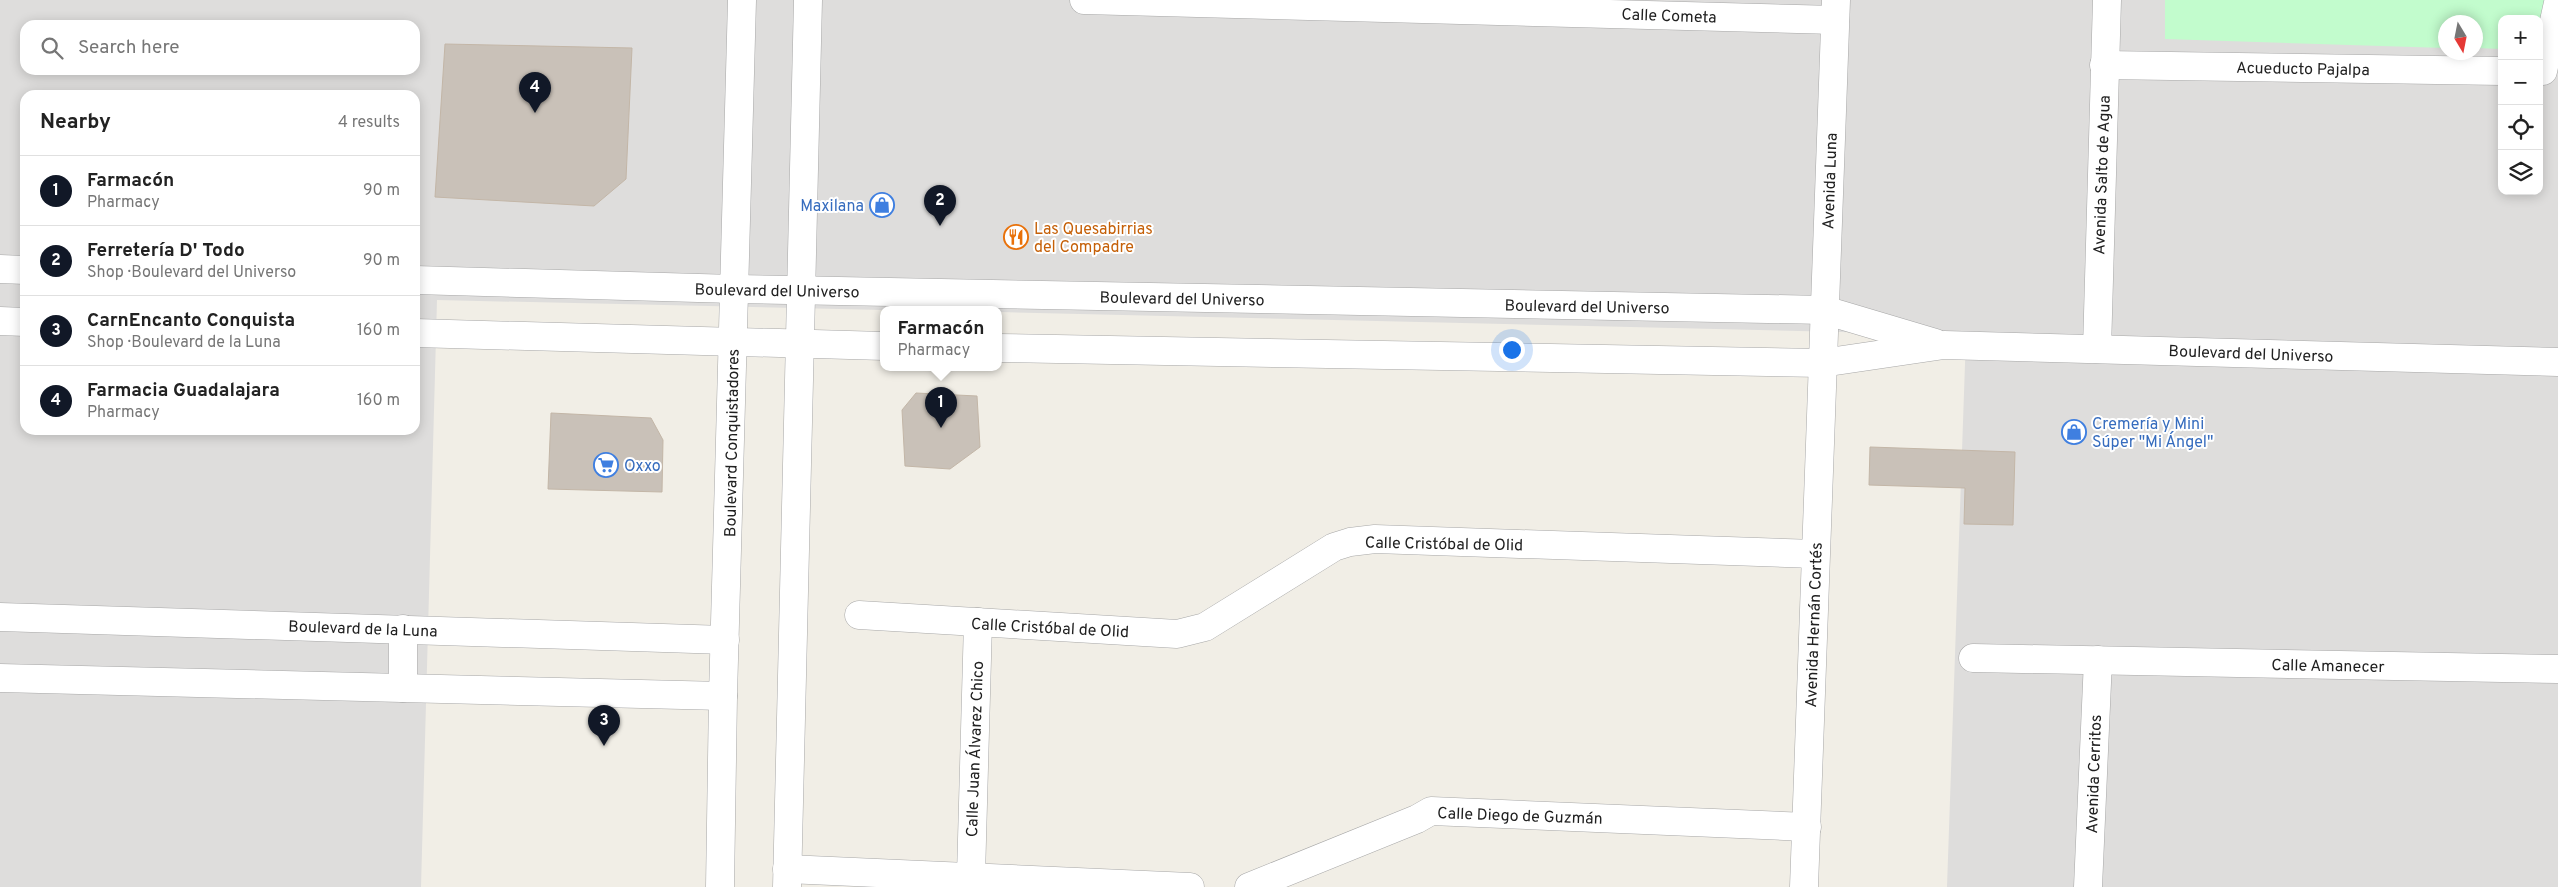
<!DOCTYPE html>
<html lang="en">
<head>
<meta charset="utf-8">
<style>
  :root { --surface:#fff; --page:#f6f6f6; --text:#222; --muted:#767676; --line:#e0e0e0; --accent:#111827 }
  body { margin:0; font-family:Overpass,sans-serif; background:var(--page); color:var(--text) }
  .controls { position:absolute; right:15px; top:15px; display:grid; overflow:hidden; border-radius:10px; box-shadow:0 2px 12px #0003 }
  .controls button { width:45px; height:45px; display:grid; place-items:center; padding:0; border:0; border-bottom:1px solid var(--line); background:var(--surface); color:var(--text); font:25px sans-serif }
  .compass { position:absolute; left:2438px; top:15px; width:45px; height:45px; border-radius:50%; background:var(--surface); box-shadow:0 2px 12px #0003; rotate:170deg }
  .you { position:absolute; left:1511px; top:349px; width:18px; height:18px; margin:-12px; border:4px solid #fff; border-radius:50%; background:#1a73e8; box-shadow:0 0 0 8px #1a73e833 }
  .badge { display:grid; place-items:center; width:32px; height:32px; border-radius:50%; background:var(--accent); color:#fff; font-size:16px; font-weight:700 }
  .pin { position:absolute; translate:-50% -41px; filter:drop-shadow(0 1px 2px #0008) }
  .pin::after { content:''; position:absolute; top:26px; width:18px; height:15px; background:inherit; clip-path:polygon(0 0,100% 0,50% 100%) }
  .popup { position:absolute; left:880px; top:306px; width:122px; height:65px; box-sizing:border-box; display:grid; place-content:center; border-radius:10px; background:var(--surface); filter:drop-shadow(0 1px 4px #0005); font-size:16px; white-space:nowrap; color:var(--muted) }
  .popup b { font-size:19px; color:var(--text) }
  .popup::after { content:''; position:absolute; left:50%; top:100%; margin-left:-10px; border:10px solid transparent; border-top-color:var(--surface) }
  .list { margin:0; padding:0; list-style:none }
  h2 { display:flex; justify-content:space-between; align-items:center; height:65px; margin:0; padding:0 20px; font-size:21px }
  h2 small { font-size:16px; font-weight:400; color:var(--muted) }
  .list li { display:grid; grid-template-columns:32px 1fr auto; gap:15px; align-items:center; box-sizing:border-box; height:70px; padding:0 20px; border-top:1px solid var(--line) }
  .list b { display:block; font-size:19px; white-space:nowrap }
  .list p { margin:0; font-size:16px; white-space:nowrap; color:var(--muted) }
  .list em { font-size:16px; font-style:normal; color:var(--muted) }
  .icon { flex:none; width:28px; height:28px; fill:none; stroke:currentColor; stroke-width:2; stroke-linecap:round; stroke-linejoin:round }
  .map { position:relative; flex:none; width:2558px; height:887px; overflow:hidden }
  .search { position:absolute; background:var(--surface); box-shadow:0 2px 12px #0003; left:20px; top:20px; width:400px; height:55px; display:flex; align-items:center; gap:12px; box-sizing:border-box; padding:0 18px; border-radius:15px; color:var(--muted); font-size:19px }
  .panel { position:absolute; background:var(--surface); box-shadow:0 2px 12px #0003; left:20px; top:90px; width:400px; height:345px; border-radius:15px }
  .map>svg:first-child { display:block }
</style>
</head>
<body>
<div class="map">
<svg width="2558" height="887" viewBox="0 0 2558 887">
  <rect width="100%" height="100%" fill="#f1eee6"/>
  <!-- residential -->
  <path fill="#dedddc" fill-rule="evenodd" d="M0,0h2558v887h-611l19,-552 -967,-23 -1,-3 -115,1 -446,-10 -16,587h-421zM2502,19h37v172h-37zM2446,22h30v30h-30zM25,25h390v45h-390zM25,95h390v335h-390z"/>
  <!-- park -->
  <polygon fill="#c2fccd" points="2165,0 2558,0 2539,50 2539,19 2502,19 2502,49 2476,48 2476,22 2446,22 2445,48 2165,39"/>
  <!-- building -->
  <g fill="#c9c1b8" stroke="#c3b6a7">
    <polygon points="445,44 632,48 626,179 594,206 435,197"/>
    <polygon points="916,393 977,396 980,447 950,469 905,466 902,410"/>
    <polygon points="551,413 651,418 663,440 662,492 548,489"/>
    <polygon points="1870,447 2015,452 2013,525 1964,524 1965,488 1869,485"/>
  </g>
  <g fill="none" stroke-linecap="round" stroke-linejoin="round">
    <defs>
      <g id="minor">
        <polyline points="1084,0 1835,20"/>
        <polyline points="2104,65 2502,71"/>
        <polyline points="2543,71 2558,3"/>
        <polyline points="0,269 25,270"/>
        <polyline points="415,280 734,289 1824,310 1935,343"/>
        <polyline points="0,321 25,322"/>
        <polyline points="415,333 884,346"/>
        <polyline points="998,348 1822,363 1944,345 2558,362"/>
        <polyline points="2097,349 2107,0"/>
        <polyline points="859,615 1177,634 1205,627 1334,547 1350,542 1375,539 1815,554"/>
        <polyline points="0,617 725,640"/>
        <polyline points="1973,658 2558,669"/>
        <polyline points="0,678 723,696"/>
        <polyline points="403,688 403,629"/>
        <polyline points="787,869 1190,887"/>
        <polyline points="971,876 978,622"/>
        <polyline points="720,887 723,696 742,0"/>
        <polyline points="787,887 808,0"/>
        <polyline points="1249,887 1417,819 1431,811 1807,827"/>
        <polyline points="1804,887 1836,0"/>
        <polyline points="2088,887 2098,660"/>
      </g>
    </defs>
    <!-- minor casing -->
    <use href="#minor" stroke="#a7a7a7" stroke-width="29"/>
    <!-- minor -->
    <use href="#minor" stroke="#fff" stroke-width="28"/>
  </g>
  <!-- icons -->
  <defs>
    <symbol id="shop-ring" viewBox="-11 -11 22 22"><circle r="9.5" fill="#fff" stroke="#3f7fe0" stroke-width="1.5"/><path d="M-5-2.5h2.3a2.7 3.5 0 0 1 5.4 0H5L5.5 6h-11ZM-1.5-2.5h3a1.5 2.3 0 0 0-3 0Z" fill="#3f7fe0"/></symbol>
    <symbol id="restaurant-ring" viewBox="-11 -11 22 22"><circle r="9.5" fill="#fff" stroke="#e8710a" stroke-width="1.5"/><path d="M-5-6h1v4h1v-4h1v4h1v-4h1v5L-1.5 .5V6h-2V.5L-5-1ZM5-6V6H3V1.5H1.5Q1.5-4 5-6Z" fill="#e8710a"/></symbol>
    <symbol id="supermarket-ring" viewBox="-11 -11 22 22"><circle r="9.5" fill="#fff" stroke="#3f7fe0" stroke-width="1.5"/><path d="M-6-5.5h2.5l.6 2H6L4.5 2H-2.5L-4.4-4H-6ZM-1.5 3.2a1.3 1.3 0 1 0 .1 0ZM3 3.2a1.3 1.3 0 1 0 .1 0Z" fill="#3f7fe0"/></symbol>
  </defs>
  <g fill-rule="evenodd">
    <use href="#shop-ring" x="868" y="191" width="28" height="28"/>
    <use href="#restaurant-ring" x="1002" y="223" width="28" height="28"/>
    <use href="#shop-ring" x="2060" y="418" width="28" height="28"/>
    <use href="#supermarket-ring" x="592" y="451" width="28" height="28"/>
  </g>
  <g text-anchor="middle" stroke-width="4" stroke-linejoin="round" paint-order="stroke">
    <!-- street labels -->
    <g font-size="16" fill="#202020" stroke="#fff">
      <text transform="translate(1669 15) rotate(2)" y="6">Calle Cometa</text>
      <text transform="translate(2303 68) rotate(1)" y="6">Acueducto Pajalpa</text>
      <text transform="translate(2101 175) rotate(-88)" y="6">Avenida Salto de Agua</text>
      <text transform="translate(1829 181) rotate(-88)" y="6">Avenida Luna</text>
      <text transform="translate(777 290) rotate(1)" y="6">Boulevard del Universo</text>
      <text transform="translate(1182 298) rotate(1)" y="6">Boulevard del Universo</text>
      <text transform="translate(1587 306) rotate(1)" y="6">Boulevard del Universo</text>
      <text transform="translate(2251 353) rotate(2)" y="6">Boulevard del Universo</text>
      <text transform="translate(731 443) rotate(-89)" y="6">Boulevard Conquistadores</text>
      <text transform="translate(1444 543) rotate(1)" y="6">Calle Cristóbal de Olid</text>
      <text transform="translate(1813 625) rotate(-88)" y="6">Avenida Hernán Cortés</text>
      <text transform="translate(1050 627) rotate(3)" y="6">Calle Cristóbal de Olid</text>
      <text transform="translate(363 628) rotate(2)" y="6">Boulevard de la Luna</text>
      <text transform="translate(2328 665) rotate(1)" y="6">Calle Amanecer</text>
      <text transform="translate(974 749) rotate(-88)" y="6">Calle Juan Álvarez Chico</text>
      <text transform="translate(2093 774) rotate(-88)" y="6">Avenida Cerritos</text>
      <text transform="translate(1520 815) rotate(2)" y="6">Calle Diego de Guzmán</text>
    </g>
    <!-- shop labels -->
    <g font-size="16" fill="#366cbe" stroke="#fff" text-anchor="start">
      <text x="864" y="211" text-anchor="end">Maxilana</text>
      <text x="2092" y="429">Cremería y Mini<tspan x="2092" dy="18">Súper "Mi Ángel"</tspan></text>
      <text x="624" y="471">Oxxo</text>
    </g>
    <!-- food labels -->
    <g font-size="16" fill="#c56008" stroke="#fff" text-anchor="start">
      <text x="1034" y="234">Las Quesabirrias<tspan x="1034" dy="18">del Compadre</tspan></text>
    </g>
  </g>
</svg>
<div class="controls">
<button>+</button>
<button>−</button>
<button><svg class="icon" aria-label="locate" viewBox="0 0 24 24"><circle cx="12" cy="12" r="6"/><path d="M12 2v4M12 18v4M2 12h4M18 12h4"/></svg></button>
<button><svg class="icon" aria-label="layers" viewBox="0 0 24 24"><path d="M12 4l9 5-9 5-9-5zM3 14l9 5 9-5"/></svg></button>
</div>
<svg class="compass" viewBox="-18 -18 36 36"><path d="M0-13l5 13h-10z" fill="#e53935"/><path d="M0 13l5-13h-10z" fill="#767676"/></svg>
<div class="you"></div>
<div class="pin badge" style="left:941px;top:428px">1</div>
<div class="popup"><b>Farmacón</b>Pharmacy</div>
<div class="pin badge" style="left:940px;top:226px">2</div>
<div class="pin badge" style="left:604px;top:746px">3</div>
<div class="pin badge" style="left:535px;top:113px">4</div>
<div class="search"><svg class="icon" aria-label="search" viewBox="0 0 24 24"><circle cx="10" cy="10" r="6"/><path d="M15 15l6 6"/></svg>Search here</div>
<section class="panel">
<h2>Nearby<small>4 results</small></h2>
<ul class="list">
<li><span class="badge">1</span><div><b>Farmacón</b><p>Pharmacy</p></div><em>90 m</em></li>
<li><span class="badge">2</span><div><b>Ferretería D' Todo</b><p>Shop · Boulevard del Universo</p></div><em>90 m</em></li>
<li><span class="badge">3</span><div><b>CarnEncanto Conquista</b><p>Shop · Boulevard de la Luna</p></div><em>160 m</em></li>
<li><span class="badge">4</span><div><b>Farmacia Guadalajara</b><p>Pharmacy</p></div><em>160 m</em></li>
</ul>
</section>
</div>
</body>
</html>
